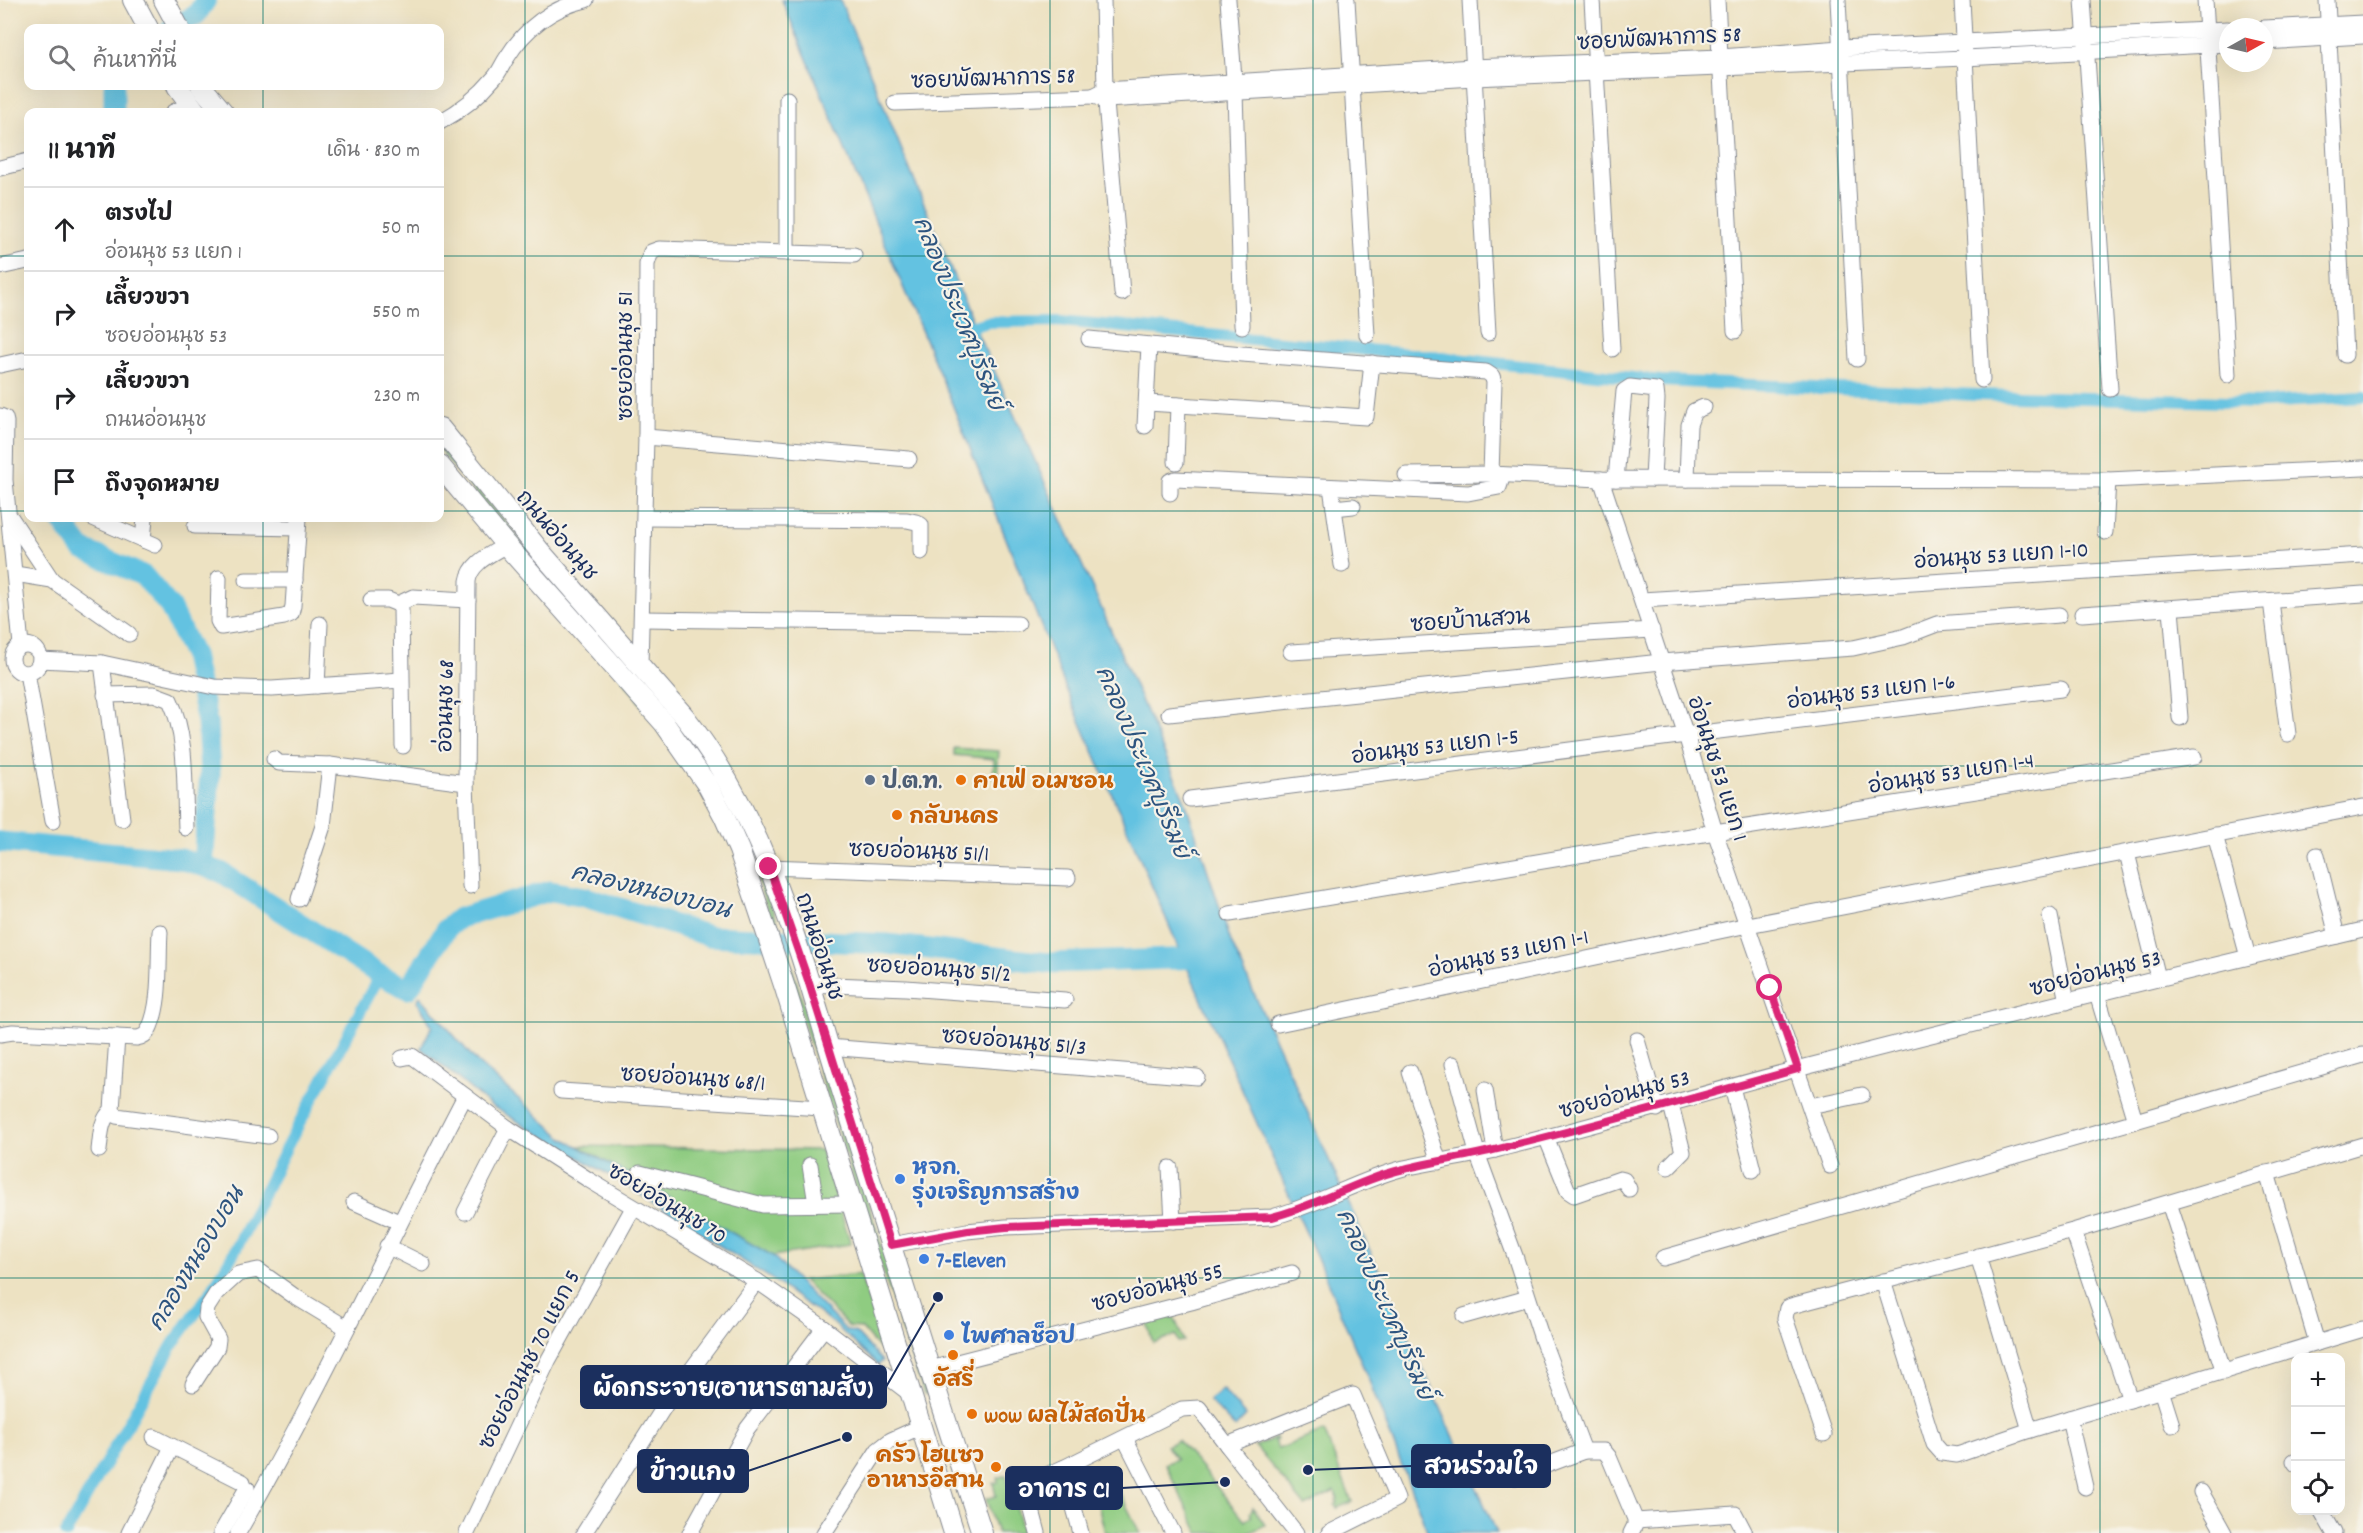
<!DOCTYPE html>
<html lang="th">
<head>
<meta charset="utf-8">
<style>
  :root { --surface:#fff; --page:#f6f6f6; --text:#202124; --muted:#757577; --line:#e0e0e0 }
  body { margin:0; font-family:Dekko,"Playpen Sans Thai",sans-serif; background:var(--page); color:var(--text) }
  .controls { position:absolute; right:18px; bottom:18px; display:grid; overflow:hidden; border-radius:12px; box-shadow:0 6px 24px #0002 }
  .controls button { width:54px; height:54px; display:grid; place-items:center; padding:0; border:0; border-bottom:2px solid var(--line); background:var(--surface); color:var(--text); font:30px sans-serif }
  .compass { position:absolute; left:2219px; top:18px; width:54px; height:54px; border-radius:50%; background:var(--surface); box-shadow:0 6px 24px #0002; rotate:82deg }
  .stop { position:absolute; width:18px; height:18px; margin:-14px; border:4px solid #db2777; border-radius:50%; background:#fff }
  .stop.end { background:#db2777; border-color:#fff; box-shadow:0 2px 6px #0008 }
  .list { margin:0; padding:0; list-style:none }
  h2 { display:flex; justify-content:space-between; align-items:center; height:78px; margin:0; padding:0 24px; font-size:26px }
  h2 small { font-size:20px; font-weight:400; color:var(--muted) }
  .list li { display:grid; grid-template-columns:39px 1fr auto; gap:18px; align-items:center; box-sizing:border-box; height:84px; padding:0 24px; border-top:2px solid var(--line) }
  .list b { display:block; font-size:22px; white-space:nowrap }
  .list p { margin:0; font-size:20px; white-space:nowrap; color:var(--muted) }
  .list em { font-size:20px; font-style:normal; color:var(--muted) }
  .icon { flex:none; width:33px; height:33px; fill:none; stroke:currentColor; stroke-width:2; stroke-linecap:round; stroke-linejoin:round }
  .map { position:relative; flex:none; width:2363px; height:1533px; overflow:hidden }
  .search { position:absolute; background:var(--surface); box-shadow:0 6px 24px #0002; left:24px; top:24px; width:420px; height:66px; display:flex; align-items:center; gap:15px; box-sizing:border-box; padding:0 21px; border-radius:12px; color:var(--muted); font-size:22px }
  .panel { position:absolute; background:var(--surface); box-shadow:0 6px 24px #0002; left:24px; top:108px; width:420px; height:414px; border-radius:12px }
  .map>svg:first-child { display:block }
</style>
</head>
<body>
<div class="map">
<svg width="2363" height="1533" viewBox="0 0 2363 1533">
  <rect width="100%" height="100%" fill="#f7f3e8"/>
  <filter id="ink" filterUnits="userSpaceOnUse"><feTurbulence type="fractalNoise" baseFrequency=".0167" numOctaves="2"/><feDisplacementMap in="SourceGraphic" scale="12" xChannelSelector="R" yChannelSelector="G"/><feConvolveMatrix kernelMatrix="1 2 1 2 8 2 1 2 1" color-interpolation-filters="sRGB"/></filter>
  <filter id="wash" filterUnits="userSpaceOnUse"><feTurbulence type="fractalNoise" baseFrequency=".008" numOctaves="4" result="noise"/><feDisplacementMap in="SourceGraphic" scale="24" xChannelSelector="R" yChannelSelector="G"/><feGaussianBlur stdDeviation="1.35" result="paint"/><feColorMatrix in="noise" values="0 0 0 0 0 0 0 0 0 0 0 0 0 0 0 0 0 1.4 0 .05"/><feComposite in="paint" operator="in"/></filter>
  <g filter="url(#wash)">
    <rect width="100%" height="100%" fill="#ede2c2"/>
    <!-- green -->
    <g fill="#8fcc81" stroke="#557e70" stroke-width="1.5">
      <polygon points="440,445 637,676 693,746 714,778 758,868 767,891 894,1284 901,1320 927,1394 924,1394 898,1318 753,864 571,605 445,457 440,450"/>
      <polygon points="954,748 999,751 997,779 993,778 994,759 954,755"/>
      <polygon points="578,1146 821,1150 851,1244 773,1256"/>
      <polygon points="860,1274 888,1359 861,1328 849,1327 803,1280"/>
      <polygon points="1170,1307 1184,1341 1178,1342 1176,1335 1153,1343 1144,1314"/>
      <polygon points="1324,1431 1352,1502 1337,1508 1335,1505 1338,1503 1336,1500 1338,1499 1335,1491 1305,1506 1255,1446 1276,1438 1277,1440 1274,1441 1278,1449"/>
      <polygon points="1178,1440 1245,1521 1252,1515 1250,1513 1253,1507 1265,1525 1249,1533 1199,1533 1165,1464 1177,1459 1166,1446"/>
      <polygon points="1006,1475 1023,1533 997,1533 986,1499 996,1496 993,1483 998,1482 997,1478"/>
      <polygon points="1111,1475 1140,1533 1105,1533 1096,1496 1093,1496 1091,1486"/>
    </g>
    <!-- water -->
    <g fill="#63c2e1" stroke="#3f78a0" stroke-width="1.5">
      <polygon points="782,0 840,0 975,328 1093,589 1185,801 1231,942 1497,1533 1428,1533 1370,1383 1316,1255 1191,976 1067,691 949,396"/>
      <polygon points="420,996 477,1062 563,1138 773,1256 846,1330 856,1333 882,1361 878,1365 834,1324 770,1278 621,1182 490,1105 421,1048 432,1026 417,1001"/>
      <polygon points="1222,1389 1246,1416 1235,1428 1209,1400"/>
    </g>
    <g fill="none" stroke-linecap="round" stroke-linejoin="round">
      <!-- canal -->
      <g stroke="#63c2e1" stroke-width="12">
        <polyline points="959,330 988,322 1061,321 1420,355 1661,381 1977,395 2262,403 2363,397"/>
        <polyline points="66,1533 173,1344 213,1289 237,1247 286,1148 380,975"/>
      </g>
      <!-- river -->
      <g stroke="#63c2e1" stroke-width="21">
        <polyline points="171,28 196,15 206,0"/>
        <polyline points="114,112 114,86"/>
        <polyline points="59,518 82,549 144,576 170,607 193,655 207,722 210,773 203,866"/>
        <polyline points="0,842 181,859 221,872 380,975 408,989 447,928 459,918 550,891 585,897 709,936 887,944 1048,963 1204,958"/>
      </g>
    </g>
  </g>
  <g filter="url(#ink)">
    <g fill="none" stroke-linecap="round" stroke-linejoin="round">
      <defs>
        <g id="minor">
          <polyline points="1103,0 1105,90 1122,293"/>
          <polyline points="1228,0 1235,92 1242,326"/>
          <polyline points="1347,0 1367,335"/>
          <polyline points="1470,0 1488,333"/>
          <polyline points="1592,0 1612,349"/>
          <polyline points="1717,0 1735,331"/>
          <polyline points="1838,0 1857,359"/>
          <polyline points="1962,0 1982,380"/>
          <polyline points="2083,0 2110,389"/>
          <polyline points="2205,0 2228,375"/>
          <polyline points="2327,0 2345,355"/>
          <polyline points="2264,28 2363,23"/>
          <polyline points="2228,29 1841,48 1721,57 1473,67 1105,90 1093,96 1106,100 1474,78 1965,58 2228,44"/>
          <polyline points="2264,42 2363,36"/>
          <polyline points="787,99 787,253"/>
          <polyline points="895,103 1093,96"/>
          <polyline points="173,112 189,105"/>
          <path d="M440,122c20,-11 39,-26 54,-44 5,-5 8,-13 12,-19 19,-31 45,-51 80,-59"/>
          <polyline points="0,168 28,161"/>
          <polyline points="0,267 28,261"/>
          <polyline points="1089,339 1242,354 1486,372 1492,376 1494,382 1491,474 1601,479 2108,480 2363,468"/>
          <polyline points="0,365 28,359"/>
          <polyline points="1148,403 1366,417 1372,363"/>
          <polyline points="0,416 5,418 6,422 5,480 21,645"/>
          <polyline points="1145,426 1149,345"/>
          <polyline points="646,437 909,459"/>
          <polyline points="1176,462 1178,405"/>
          <polyline points="1406,475 1491,474"/>
          <polyline points="1601,479 1686,735 1715,832 1830,1166"/>
          <polyline points="1616,479 1624,391 1630,387 1656,390 1657,399 1653,479"/>
          <polyline points="1687,479 1689,425 1694,411 1704,407"/>
          <polyline points="1331,487 1342,565"/>
          <polyline points="1170,493 1170,481 1175,479 1468,493 1499,487 1503,475"/>
          <polyline points="1334,508 1353,506"/>
          <polyline points="11,518 52,580"/>
          <polyline points="93,518 155,545"/>
          <polyline points="645,518 907,520 916,522 921,525 921,552"/>
          <polyline points="195,526 298,528"/>
          <polyline points="2105,532 2108,480"/>
          <polyline points="143,540 145,518"/>
          <polyline points="15,574 52,580 129,634"/>
          <polyline points="219,578 218,621 221,627 284,617 291,614 293,606 299,518"/>
          <polyline points="246,580 295,580"/>
          <polyline points="371,600 388,600 398,604 401,609 403,746"/>
          <polyline points="1642,600 2363,555"/>
          <polyline points="2271,601 2288,734"/>
          <polyline points="398,604 413,597 468,600"/>
          <polyline points="2171,609 2180,718"/>
          <polyline points="2082,614 2363,594"/>
          <polyline points="642,619 1018,624"/>
          <circle cx="26" cy="659" r="14"/>
          <polyline points="1291,652 1652,630"/>
          <polyline points="40,660 102,663 214,687 272,689 401,680"/>
          <polyline points="102,663 122,819"/>
          <polyline points="640,665 646,437 647,264 651,252 659,249 854,255"/>
          <polyline points="27,673 53,821"/>
          <polyline points="317,686 320,624"/>
          <path d="M105,695l49,-1 16,6c18,38 14,87 16,128"/>
          <polyline points="1169,714 1661,662 1853,648 1903,637 1937,624 2059,615"/>
          <polyline points="274,759 279,763 330,765 466,783"/>
          <polyline points="1190,799 1686,735 2061,689"/>
          <polyline points="2215,835 2248,957"/>
          <polyline points="2127,853 2158,978"/>
          <polyline points="2317,855 2337,936"/>
          <polyline points="769,867 1068,878"/>
          <path d="M470,886l-4,-103 2,-202c3,-19 24,-27 38,-36"/>
          <polyline points="299,899 323,826 330,765"/>
          <polyline points="1230,914 1715,832 2194,757"/>
          <polyline points="2050,916 2067,1002"/>
          <polyline points="809,984 906,988 1065,1000"/>
          <polyline points="2097,994 2135,1121"/>
          <polyline points="1278,1024 1748,925 2363,807"/>
          <path d="M0,1034l13,-2 124,6c5,-1 9,-3 11,-7 14,-25 10,-71 12,-99"/>
          <polyline points="117,1037 112,1110 116,1116 268,1136"/>
          <polyline points="1637,1040 1657,1109"/>
          <polyline points="828,1047 1197,1077"/>
          <polyline points="402,1058 412,1056 508,1128 589,1180 757,1281 824,1328 909,1393"/>
          <polyline points="1453,1064 1477,1153 1515,1256 1542,1339 1584,1451 1604,1451 1609,1457 1635,1519 1635,1525 1631,1533"/>
          <polyline points="1410,1072 1439,1162"/>
          <polyline points="1732,1087 1753,1170"/>
          <polyline points="1485,1090 1495,1150"/>
          <polyline points="561,1091 821,1108"/>
          <polyline points="1810,1106 1862,1095"/>
          <polyline points="1546,1137 1568,1191 1574,1195 1620,1179 1624,1180 1629,1189"/>
          <path d="M99,1150c2,-15 1,-29 13,-40"/>
          <polyline points="810,1165 816,1204"/>
          <polyline points="1668,1167 1683,1152 1671,1105"/>
          <polyline points="1170,1168 1173,1221"/>
          <polyline points="640,1173 763,1205 851,1204"/>
          <polyline points="2267,1173 2317,1343"/>
          <polyline points="354,1202 399,1222"/>
          <polyline points="2169,1203 2224,1372"/>
          <polyline points="465,1212 508,1128"/>
          <polyline points="2073,1231 2130,1400"/>
          <path d="M891,1245l76,-14 39,-4 266,-10c46,-12 86,-37 132,-49 32,-7 64,-11 95,-19 101,-24 201,-55 302,-81 187,-48 374,-94 562,-138"/>
          <polyline points="387,1246 423,1264"/>
          <polyline points="1978,1256 2030,1430"/>
          <polyline points="1663,1258 2363,1055"/>
          <polyline points="1883,1281 1934,1444 1942,1453 1957,1455 2030,1430 2363,1329"/>
          <polyline points="1464,1316 1528,1298"/>
          <polyline points="930,1369 1191,1302 1292,1273"/>
          <polyline points="193,1384 217,1347 218,1339 206,1317 207,1308 216,1294 238,1274 258,1270 294,1296 347,1328"/>
          <polyline points="2161,1390 2172,1425"/>
          <polyline points="2069,1418 2085,1487"/>
          <polyline points="1824,1434 1785,1318 1787,1308 1791,1306 2073,1231 2363,1145"/>
          <polyline points="154,1437 243,1482"/>
          <polyline points="1127,1437 1128,1445 1173,1533"/>
          <polyline points="1227,1445 1296,1533"/>
          <polyline points="2294,1461 2296,1464"/>
          <polyline points="1063,1468 1081,1533"/>
          <polyline points="1515,1477 1584,1451"/>
          <polyline points="2201,1492 2224,1533"/>
          <polyline points="2321,1510 2334,1533"/>
          <polyline points="1636,1521 1735,1514 1745,1533"/>
          <polyline points="129,1533 172,1447"/>
          <polyline points="221,1533 247,1488"/>
          <path d="M238,1533c82,-142 151,-292 227,-437"/>
          <polyline points="467,1533 549,1359 633,1208"/>
          <polyline points="584,1533 666,1404 757,1281"/>
          <polyline points="690,1533 747,1429 824,1328"/>
          <polyline points="824,1533 878,1450 891,1440 920,1427"/>
          <polyline points="1038,1533 1025,1484 1063,1468 1182,1409 1199,1408 1227,1445 1353,1395 1397,1499 1329,1533"/>
        </g>
        <g id="major">
          <polyline points="133,0 148,28"/>
          <polyline points="164,0 179,28"/>
          <polyline points="177,86 196,112"/>
          <polyline points="201,86 223,112"/>
          <path d="M440,428l99,122 145,166c87,110 119,250 160,381 46,146 91,291 138,436"/>
          <polyline points="440,466 506,545 664,723 708,786 724,816 739,850 785,988 954,1533"/>
        </g>
      </defs>
      <!-- minor casing -->
      <use href="#minor" stroke="#848890" stroke-width="17"/>
      <!-- major casing -->
      <use href="#major" stroke="#848890" stroke-width="22"/>
      <!-- minor -->
      <use href="#minor" stroke="#fff" stroke-width="15"/>
      <!-- major -->
      <use href="#major" stroke="#fff" stroke-width="20"/>
    </g>
  </g>
  <g fill="none" stroke-linecap="round" stroke-linejoin="round" filter="url(#ink)">
    <!-- route -->
    <path stroke="#db2777" stroke-width="8" d="M769,867l39,113 83,265 77,-14 38,-4 266,-10c45,-11 85,-37 132,-48 31,-8 63,-12 94,-20 100,-24 200,-52 300,-80l-28,-81"/>
  </g>
  <!-- grid -->
  <path fill="none" stroke="#0f766e" stroke-width="1.5" stroke-opacity="0.55" d="M263,0v28M525,0v1533M788,0v1533M1050,0v1533M1313,0v1533M1575,0v1533M1838,0v1533M2100,0v1533M263,86v26M0,256h28M440,256h1923M0,511h28M440,511h1923M263,518v1015M0,766h2363M0,1022h2363M0,1278h2363"/>
  <!-- markers -->
  <circle fill="#5c6f8a" stroke="#f7f3e8" stroke-width="2" cx="870" cy="780" r="6"/>
  <g fill="#e8710a" stroke="#f7f3e8" stroke-width="2">
    <circle cx="961" cy="780" r="6"/>
    <circle cx="897" cy="815" r="6"/>
    <circle cx="953" cy="1355" r="6"/>
    <circle cx="972" cy="1414" r="6"/>
    <circle cx="996" cy="1467" r="6"/>
  </g>
  <g fill="#3f7fe0" stroke="#f7f3e8" stroke-width="2">
    <circle cx="900" cy="1179" r="6"/>
    <circle cx="924" cy="1259" r="6"/>
    <circle cx="949" cy="1335" r="6"/>
  </g>
  <g text-anchor="middle" stroke-width="4.5" stroke-linejoin="round" paint-order="stroke">
    <!-- street labels -->
    <g font-size="22" fill="#1b2f5e" stroke="#f7f3e8">
      <text transform="translate(1659 37) rotate(-3)" y="8">ซอยพัฒนาการ 58</text>
      <text transform="translate(993 77) rotate(-2)" y="8">ซอยพัฒนาการ 58</text>
      <text transform="translate(624 356) rotate(-90)" y="8">ซอยอ่อนนุช 51</text>
      <text transform="translate(558 534) rotate(49)" y="8">ถนนอ่อนนุช</text>
      <text transform="translate(2001 554) rotate(-4)" y="8">อ่อนนุช 53 แยก 1-10</text>
      <text transform="translate(1470 619) rotate(-4)" y="8">ซอยบ้านสวน</text>
      <text transform="translate(1871 690) rotate(-7)" y="8">อ่อนนุช 53 แยก 1-6</text>
      <text transform="translate(444 706) rotate(-89)" y="8">อ่อนนุช 68</text>
      <text transform="translate(1435 745) rotate(-7)" y="8">อ่อนนุช 53 แยก 1-5</text>
      <text transform="translate(1719 768) rotate(72)" y="8">อ่อนนุช 53 แยก 1</text>
      <text transform="translate(1951 772) rotate(-9)" y="8">อ่อนนุช 53 แยก 1-4</text>
      <text transform="translate(919 850) rotate(2)" y="8">ซอยอ่อนนุช 51/1</text>
      <text transform="translate(821 946) rotate(72)" y="8">ถนนอ่อนนุช</text>
      <text transform="translate(1508 952) rotate(-12)" y="8">อ่อนนุช 53 แยก 1-1</text>
      <text transform="translate(939 968) rotate(4)" y="8">ซอยอ่อนนุช 51/2</text>
      <text transform="translate(2095 972) rotate(-14)" y="8">ซอยอ่อนนุช 53</text>
      <text transform="translate(1014 1040) rotate(5)" y="8">ซอยอ่อนนุช 51/3</text>
      <text transform="translate(693 1077) rotate(4)" y="8">ซอยอ่อนนุช 68/1</text>
      <text transform="translate(1624 1093) rotate(-15)" y="8">ซอยอ่อนนุช 53</text>
      <text transform="translate(668 1202) rotate(31)" y="8">ซอยอ่อนนุช 70</text>
      <text transform="translate(1157 1286) rotate(-15)" y="8">ซอยอ่อนนุช 55</text>
      <text transform="translate(528 1359) rotate(-63)" y="8">ซอยอ่อนนุช 70 แยก 5</text>
    </g>
    <!-- service labels -->
    <g font-size="22" font-weight="bold" fill="#4e5e75" stroke="#f7f3e8" text-anchor="start">
      <text x="882" y="788">ป.ต.ท.</text>
    </g>
    <!-- food labels -->
    <g font-size="22" font-weight="bold" fill="#c56008" stroke="#f7f3e8" text-anchor="start">
      <text x="973" y="788">คาเฟ่ อเมซอน</text>
      <text x="909" y="823">กลับนคร</text>
      <text x="953" y="1386" text-anchor="middle">อัสรี่</text>
      <text x="984" y="1422">wow ผลไม้สดปั่น</text>
      <text x="984" y="1462" text-anchor="end">ครัว โฮแซว<tspan x="984" dy="25">อาหารอีสาน</tspan></text>
    </g>
    <!-- shop labels -->
    <g font-size="22" font-weight="bold" fill="#366cbe" stroke="#f7f3e8" text-anchor="start">
      <text x="912" y="1174">หจก.<tspan x="912" dy="25">รุ่งเจริญการสร้าง</tspan></text>
      <text x="936" y="1267">7-Eleven</text>
      <text x="961" y="1343">ไพศาลช็อป</text>
    </g>
    <!-- water labels -->
    <g font-size="24" font-style="italic" fill="#2d547f" stroke="#f7f3e8">
      <text transform="translate(960 313) rotate(68)" y="8">คลองประเวศบุรีรมย์</text>
      <text transform="translate(1144 762) rotate(67)" y="8">คลองประเวศบุรีรมย์</text>
      <text transform="translate(651 890) rotate(14)" y="8">คลองหนองบอน</text>
      <text transform="translate(195 1258) rotate(-59)" y="8">คลองหนองบอน</text>
      <text transform="translate(1386 1304) rotate(66)" y="8">คลองประเวศบุรีรมย์</text>
    </g>
  </g>
  <!-- callouts -->
  <path fill="none" stroke="#1b2f5e" stroke-width="2" d="M938 1297L886 1387M1308 1470L1412 1466M847 1437L748 1471M1225 1482L1122 1488"/>
  <g fill="#1b2f5e" stroke="#f7f3e8" stroke-width="2">
    <circle cx="938" cy="1297" r="6"/>
    <circle cx="1308" cy="1470" r="6"/>
    <circle cx="847" cy="1437" r="6"/>
    <circle cx="1225" cy="1482" r="6"/>
  </g>
  <g fill="#1b2f5e" stroke="#1b2f5e" stroke-width="2">
    <rect x="581" y="1366" width="305" height="42" rx="6"/>
    <rect x="1412" y="1445" width="138" height="42" rx="6"/>
    <rect x="638" y="1450" width="110" height="42" rx="6"/>
    <rect x="1006" y="1467" width="116" height="42" rx="6"/>
  </g>
  <g font-size="24" text-anchor="middle" font-weight="bold" fill="#fff">
    <text x="733" y="1396">ผัดกระจาย(อาหารตามสั่ง)</text>
    <text x="1481" y="1474">สวนร่วมใจ</text>
    <text x="693" y="1480">ข้าวแกง</text>
    <text x="1064" y="1497">อาคาร C1</text>
  </g>
</svg>
<div class="controls">
<button>+</button>
<button>−</button>
<button><svg class="icon" aria-label="locate" viewBox="0 0 24 24"><circle cx="12" cy="12" r="6"/><path d="M12 2v4M12 18v4M2 12h4M18 12h4"/></svg></button>
</div>
<svg class="compass" viewBox="-18 -18 36 36"><path d="M0-13l5 13h-10z" fill="#e53935"/><path d="M0 13l5-13h-10z" fill="#757577"/></svg>
<div class="stop" style="left:1770px;top:988px"></div>
<div class="stop end" style="left:769px;top:867px"></div>
<div class="search"><svg class="icon" aria-label="search" viewBox="0 0 24 24"><circle cx="10" cy="10" r="6"/><path d="M15 15l6 6"/></svg>ค้นหาที่นี่</div>
<section class="panel">
<h2>11 นาที<small>เดิน · 830 m</small></h2>
<ul class="list">
<li><svg class="icon" aria-label="ahead" viewBox="0 0 24 24"><path d="M12 20V5M6 11l6-6 6 6"/></svg><div><b>ตรงไป</b><p>อ่อนนุช 53 แยก 1</p></div><em>50 m</em></li>
<li><svg class="icon" aria-label="right" viewBox="0 0 24 24"><path d="M7 20v-9h11M14 6l5 5-5 5"/></svg><div><b>เลี้ยวขวา</b><p>ซอยอ่อนนุช 53</p></div><em>550 m</em></li>
<li><svg class="icon" aria-label="right" viewBox="0 0 24 24"><path d="M7 20v-9h11M14 6l5 5-5 5"/></svg><div><b>เลี้ยวขวา</b><p>ถนนอ่อนนุช</p></div><em>230 m</em></li>
<li><svg class="icon" aria-label="arrive" viewBox="0 0 24 24"><path d="M6 21V4h12l-3 4 3 4H6"/></svg><div><b>ถึงจุดหมาย</b></div></li>
</ul>
</section>
</div>
</body>
</html>
